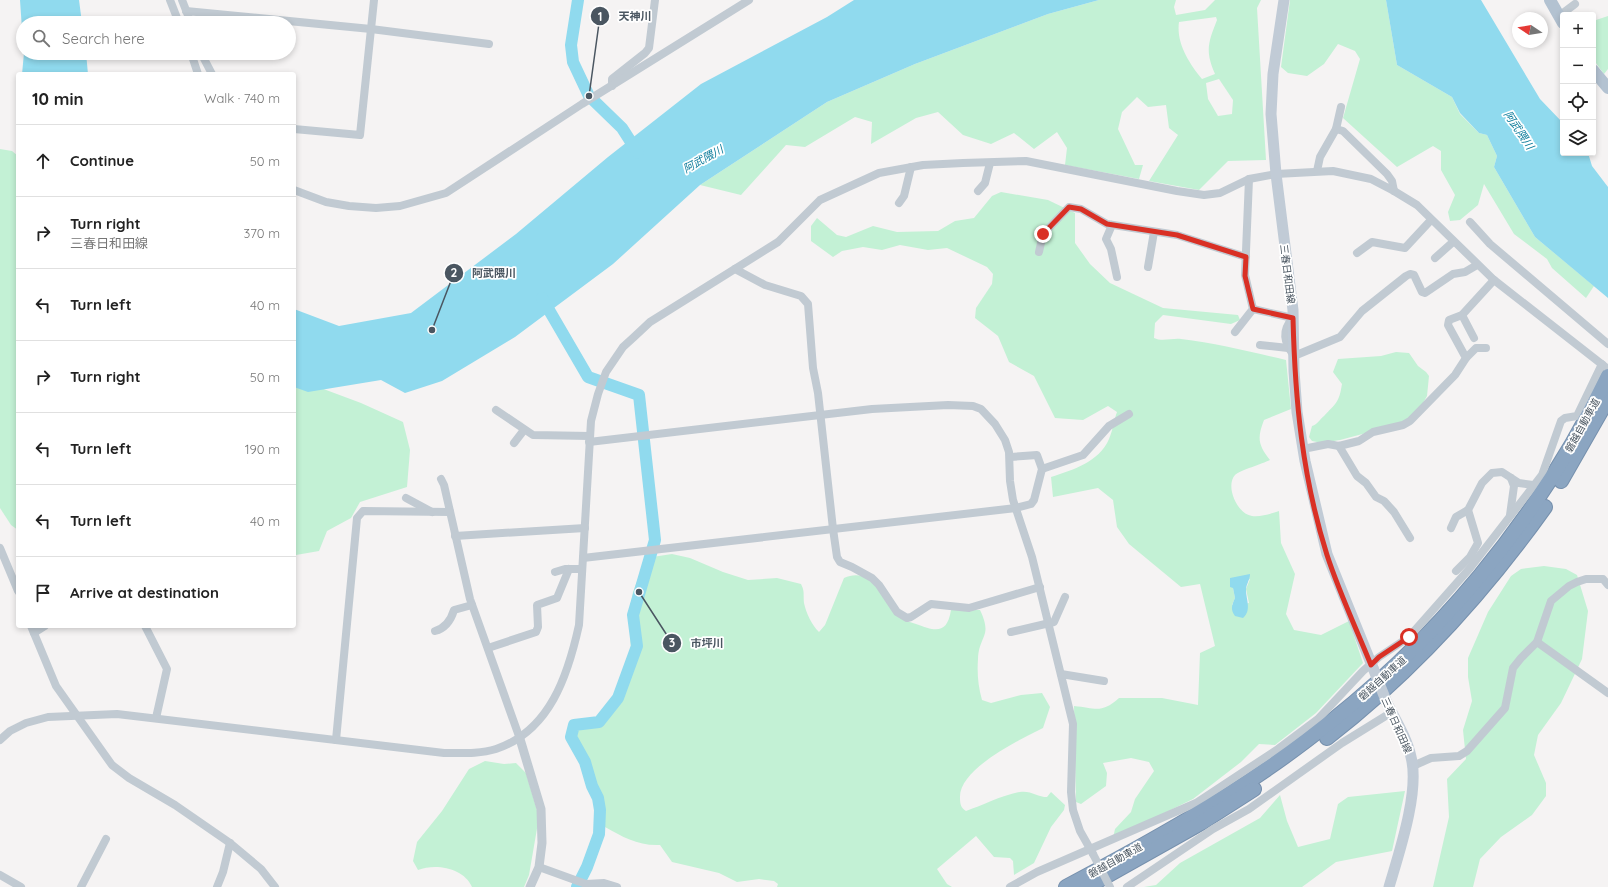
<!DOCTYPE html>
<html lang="en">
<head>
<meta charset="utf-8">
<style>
  :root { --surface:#fff; --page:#f6f6f6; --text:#222; --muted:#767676; --line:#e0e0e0 }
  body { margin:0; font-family:Quicksand,"Noto Sans JP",sans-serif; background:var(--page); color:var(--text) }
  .controls { position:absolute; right:12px; top:12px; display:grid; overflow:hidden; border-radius:4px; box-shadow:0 2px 6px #0003 }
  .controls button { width:36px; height:36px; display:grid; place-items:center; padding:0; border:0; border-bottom:1px solid var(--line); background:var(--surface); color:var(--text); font:20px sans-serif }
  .compass { position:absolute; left:1512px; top:12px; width:36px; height:36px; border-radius:50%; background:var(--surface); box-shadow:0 2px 6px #0003; rotate:282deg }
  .stop { position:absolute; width:12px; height:12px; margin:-9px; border:3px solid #d93025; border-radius:50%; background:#fff }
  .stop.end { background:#d93025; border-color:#fff; box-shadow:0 1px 4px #0008 }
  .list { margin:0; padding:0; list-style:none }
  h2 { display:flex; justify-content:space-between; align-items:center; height:52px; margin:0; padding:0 16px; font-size:17px }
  h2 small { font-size:13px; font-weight:400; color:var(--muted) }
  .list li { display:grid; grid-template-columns:26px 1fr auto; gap:12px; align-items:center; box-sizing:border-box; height:72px; padding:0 16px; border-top:1px solid var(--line) }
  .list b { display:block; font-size:15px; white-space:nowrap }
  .list p { margin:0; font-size:13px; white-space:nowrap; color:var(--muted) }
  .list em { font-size:13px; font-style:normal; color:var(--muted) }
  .icon { flex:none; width:22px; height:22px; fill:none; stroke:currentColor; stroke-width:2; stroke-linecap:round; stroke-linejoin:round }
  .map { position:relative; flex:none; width:1608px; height:887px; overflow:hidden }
  .search { position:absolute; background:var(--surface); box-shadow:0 2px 6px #0003; left:16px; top:16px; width:280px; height:44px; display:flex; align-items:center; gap:10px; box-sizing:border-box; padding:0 14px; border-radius:22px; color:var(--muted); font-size:15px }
  .panel { position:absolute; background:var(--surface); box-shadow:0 2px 6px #0003; left:16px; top:72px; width:280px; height:556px; border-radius:4px }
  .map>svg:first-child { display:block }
</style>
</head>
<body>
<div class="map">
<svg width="1608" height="887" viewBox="0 0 1608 887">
  <rect width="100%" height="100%" fill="#f5f3f3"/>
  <!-- green -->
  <g fill="#c3f1d5" fill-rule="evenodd">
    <path d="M1099,0h77l-2,7 2,8 29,-5 10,-10h46l-4,8 9,152 -38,1 -29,29 -50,-9 29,-46 -9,-7 -3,-23 -18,2 -11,-10 -15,15 -4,17 17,36h8l-4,14 -74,-14 2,-17 -10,-16 -23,17 -20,-16 -23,11 -28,-9 -25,-23 -22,6 -45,26 1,-22 -17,-5 -50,30 -19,-2 -45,50 -41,-10 127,-83 88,-38 133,-50zM1216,17l1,3c-9,23 -12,31 -2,54l-13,5c-13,-16 -26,-36 -23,-57zM1219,79l14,21 -1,14 -14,2 -10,-17 -2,-16z"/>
    <polygon points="1290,0 1386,0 1397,65 1452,97 1460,114 1479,133 1487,135 1497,156 1494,167 1535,237 1594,286 1586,298 1552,268 1547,259 1514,234 1484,184 1478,205 1460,220 1450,221 1448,212 1455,195 1441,170 1441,151 1433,146 1397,167 1343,118 1360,59 1355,51 1338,44 1324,64 1307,76 1288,73 1281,67"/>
    <polygon points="1608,16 1608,69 1604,74 1593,59 1593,21"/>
    <polygon points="0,149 12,151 18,156 18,530 11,525 0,508"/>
    <path d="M1001,192l47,8 27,13v30l15,21 20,19 53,25 75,7 2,5 -9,4 -68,-9 -8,8 -1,15c8,4 18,0 27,1 35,4 70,13 105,21l5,49 -27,11c-7,18 -6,25 6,40 -8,4 -29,10 -35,15 -10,11 2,39 17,41 9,1 18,-2 27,-5l2,32 14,31 -9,40 8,16 27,5 28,-14 14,42 -47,50 -41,32 -16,-1 -18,18 -48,37 -80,39 2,-9 16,-17 4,-13 19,-28 -5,-9 -18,-4 -28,5 4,10 -1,13 -25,18 -5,-2 -2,-96c22,2 27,8 45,-8h43l36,7 2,-52 15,-7 -15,-62 -19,3 -52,-43 -12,-17 -4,-27 -15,-12 -45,9 -2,-20c22,-7 48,-15 58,-38 4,-9 5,-19 8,-27l-9,-6 -25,14 -28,-2 -21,-42 -25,-14 -11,-26 -23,-18 1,-10 16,-24 1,-10 -6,-7 -40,-19 -19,2 -28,-5 -18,5 -19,-3 -21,4 -9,6 -22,-16v-15l6,-8 20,17 9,2 27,-11 24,6 41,-1 17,-10 19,-3 18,-22zM1250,579l-4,10 3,14 -17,2 3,-7 -2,-10z"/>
    <path d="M1396,352l13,1 9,13 8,6 3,4 -2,20 -8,14 -19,14 -60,16 -18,3 -10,-2 -3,-4 3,-11c6,-2 7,-6 12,-10 12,-13 15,-13 18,-32l-9,-12 5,-13 43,-3z"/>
    <polygon points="294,378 361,403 403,422 410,450 407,487 360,502 351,518 327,531 319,551 296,555 294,555"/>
    <path d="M672,554l18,4 33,14 25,8 29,-2 24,6c4,8 2,10 3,19 2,10 8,22 15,29l6,-7 19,-47c29,-13 38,24 55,38 4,4 11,6 17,8 19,7 31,11 35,-14h29c13,27 -1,25 -2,49 -1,14 0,27 4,41l9,3 30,-8 21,-2 8,14 -7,21c-22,11 -85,41 -83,70 0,6 1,10 6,13 15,-5 39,-17 54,-19 10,-2 18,5 27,5l4,-5 14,13 -1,5 -13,17 -17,36 -20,12 -1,-14 -3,-3 -16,-1 -18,-21 -39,33 10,15 5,3h-175l1,-3 -4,-3 -15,-2 -22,3 -18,-9 -47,-11 -12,-17c-22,1 -37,-8 -55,-18l-3,-4 -2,-19 -12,-28 -3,-19 -9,-23 4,-9 21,-7 22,-34 8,-34 -2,-38 4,-20 13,-34z"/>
    <polygon points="1544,566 1566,569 1577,575 1588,611 1582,659 1561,703 1538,735 1534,755 1546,783 1546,796 1532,815 1501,837 1480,859 1473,887 1433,887 1449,817 1447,779 1466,759 1463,730 1472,701 1468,677 1468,658 1488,612 1511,576 1521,569"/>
    <path d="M485,761l19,3 12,-1 10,10 13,44 -10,58 -5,12h-52c-8,-19 -36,-24 -54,-17l-5,-9 4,-19 25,-31 27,-42z"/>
    <polygon points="1405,791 1392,851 1336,862 1302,887 1144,887 1156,885 1180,863 1260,818 1280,795 1287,821 1298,847 1330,839 1338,804 1348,797"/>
  </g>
  <!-- water -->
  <g fill="#90daee">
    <polygon points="20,0 79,0 82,23 23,23 23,44"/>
    <polygon points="854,0 1099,0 1048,14 915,64 827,102 700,185 613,264 515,337 442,381 405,393 381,380 308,392 294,387 294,309 339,326 411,313 516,234 608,157 701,84 827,17"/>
    <polygon points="1386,0 1481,0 1540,99 1563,123 1563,153 1588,153 1592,166 1608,187 1608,298 1535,237 1494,167 1497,156 1487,135 1479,133 1460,113 1452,97 1397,65"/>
    <polygon points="24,53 86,53 88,74 22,74"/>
    <path d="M1250,574c0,6 -4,10 -4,16 0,10 6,20 -3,28l-8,-2c-5,-7 -3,-11 0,-18l-2,-10 -3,-1v-9z"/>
  </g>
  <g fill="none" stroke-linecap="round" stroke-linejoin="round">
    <!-- river -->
    <g stroke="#90daee" stroke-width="12">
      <polyline points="578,0 571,45 573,62 589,96 622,128 638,153"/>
      <polyline points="542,298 588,377 639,395 655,540 633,615 637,646 618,698 599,722 574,725 571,737 585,762 592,786 598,798 600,810 599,834 587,867 577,887"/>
    </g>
    <defs>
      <g id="motorway">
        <polyline points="1561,481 1608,399"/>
        <path d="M1327,738c85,-66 156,-144 218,-231"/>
        <path d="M1066,887c83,-44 166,-90 241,-147 128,-96 232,-220 301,-364"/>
        <polyline points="1087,887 1201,823 1254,789"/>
      </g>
    </defs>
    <!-- motorway casing -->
    <use href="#motorway" stroke="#7690ad" stroke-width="16"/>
    <!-- minor -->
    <g stroke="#c1cad2" stroke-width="8">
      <polyline points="170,0 179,23"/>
      <polyline points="182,0 191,23"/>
      <polyline points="186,11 371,29 489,44"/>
      <polyline points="1559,16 1575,4"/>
      <polyline points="191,53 198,74"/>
      <polyline points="201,53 212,74"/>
      <polyline points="612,86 612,79 645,53 649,48 655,0"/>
      <polyline points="294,129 360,135 374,0"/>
      <polyline points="1336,129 1343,131 1387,174 1392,181 1394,191"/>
      <polyline points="1317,171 1320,157 1336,129 1341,107"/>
      <polyline points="294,190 326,202 349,206 376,208 400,206 446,193 582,104 749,0"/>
      <polyline points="978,191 985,183 990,163"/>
      <polyline points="899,203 904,196 911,167"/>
      <polyline points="1470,222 1490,244 1608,344"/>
      <polyline points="1112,225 1106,239 1111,249 1117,277"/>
      <polyline points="1039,252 1043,234 1069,207 1081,209 1107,224 1177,235 1246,257"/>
      <polyline points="1357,253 1372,242 1405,248 1431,220"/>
      <polyline points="1435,258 1453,242"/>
      <polyline points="1148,267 1154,232"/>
      <polyline points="735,269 765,285 801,296 808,304 813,368 818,393 833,529 837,557 840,562 852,567 872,578 879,585 897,612 907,618 911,617 931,604 969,608 1040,587"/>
      <polyline points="1253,309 1293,318"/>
      <polyline points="1462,315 1474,338"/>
      <path d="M1293,318c-12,13 -9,24 1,38l46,-19 22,-26 44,-35 4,-2 4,1 8,17 3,1 28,-19 12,-2 12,-7"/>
      <polyline points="1235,332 1253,309 1245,275 1249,179"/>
      <polyline points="1260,345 1288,348"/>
      <polyline points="1466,358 1476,348 1486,348"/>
      <polyline points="496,410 533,435 590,436"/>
      <polyline points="589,442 872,409 948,405 973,406 981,409 995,424 1005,440 1009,452 1010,481 1013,500 1032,557 1073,724 1071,792 1073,810 1080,831 1093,854"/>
      <polyline points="514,443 524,430"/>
      <polyline points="1339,446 1357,476 1366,483 1376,497 1384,501 1394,512 1410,538"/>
      <polyline points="1303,449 1328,444 1339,446 1359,441 1373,432 1403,425 1410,421 1455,375 1466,358 1448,325 1449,320 1462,315 1494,280"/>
      <polyline points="1042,469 1083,455 1109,426 1129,414"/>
      <polyline points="441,479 444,485 470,599 520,739"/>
      <polyline points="406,498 432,512"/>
      <polyline points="1510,515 1514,486 1511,478"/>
      <polyline points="1451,528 1456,517 1468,510 1482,483 1492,473 1502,472 1519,483 1533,485"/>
      <polyline points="455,536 585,528"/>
      <polyline points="0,548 18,591"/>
      <polyline points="583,558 1016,508 1031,504 1034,500 1042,469 1037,455 1010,457"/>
      <polyline points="1456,571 1470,557 1478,543 1468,510"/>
      <polyline points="555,572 565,569 582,569"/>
      <polyline points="31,626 56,686 112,765 129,778 175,805 230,843 261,869 275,887"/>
      <polyline points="145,626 167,669 156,718"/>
      <path d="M435,631c11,-3 16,-11 19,-21l18,-5"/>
      <polyline points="1011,632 1054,622 1065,597"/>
      <polyline points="34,633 45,626"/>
      <polyline points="1537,642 1608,693"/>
      <polyline points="488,648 536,632 538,627 537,605 557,598 569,569"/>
      <polyline points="1061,674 1104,681"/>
      <path d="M0,740l10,-9 16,-8 22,-6 69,-3 327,39c18,0 36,1 52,-4 54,-18 72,-74 83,-124l12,-204 7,-27 8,-22 17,-25 11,-10 16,-15 128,-80 42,-42 59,-27 44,-8 40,-2 63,-2 151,30 27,4 16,-2 29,-14 27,-5 57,-3 38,8 23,12 23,14 77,75 114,89"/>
      <polyline points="336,740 357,518 363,511 450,512"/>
      <polyline points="1413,766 1431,758 1459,756 1467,751 1505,708 1513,668 1521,658 1537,642 1551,601 1569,586 1577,582 1586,579 1603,579 1608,585"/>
      <polyline points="539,867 586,884 604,883 617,887"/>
      <polyline points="0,875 21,887"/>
      <polyline points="81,887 106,839"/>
      <polyline points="217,887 223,872 230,843"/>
      <polyline points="1010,887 1037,872 1196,803 1278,749 1318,719 1363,671 1379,657 1409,637 1470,568 1542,475 1561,421 1565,418 1577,416 1602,364"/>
      <polyline points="1127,887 1213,829 1249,809 1342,743 1392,712"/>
    </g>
    <!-- tertiary -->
    <polyline stroke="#c1cad2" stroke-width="9" points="520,739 541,809 542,843 539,867 530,887"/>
    <!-- secondary -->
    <g stroke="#c1cbd6" stroke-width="11">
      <polyline points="1284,0 1273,74 1271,114 1276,174 1293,310 1294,371 1297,412 1305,461 1327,554 1373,668"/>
      <path d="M1387,703c9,18 20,35 24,54 9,34 -12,96 -22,130"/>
    </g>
    <!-- primary -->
    <g stroke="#b3c2d1" stroke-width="12">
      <polyline points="1550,0 1563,23"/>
      <polyline points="1593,70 1608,88"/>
    </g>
    <!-- motorway -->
    <use href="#motorway" stroke="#8ba5c1" stroke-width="14"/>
    <!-- minor-bridge -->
    <polyline stroke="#c1cad2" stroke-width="8" points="1093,854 1110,887"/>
    <!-- secondary-bridge -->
    <polyline stroke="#c1cbd6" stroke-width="11" points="1373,668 1387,703"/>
  </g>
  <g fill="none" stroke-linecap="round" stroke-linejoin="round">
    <!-- route -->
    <path stroke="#d93025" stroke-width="5" d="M1043,234l26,-27 12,2 26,15 70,11 69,22 -1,19 8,33 40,9c2,81 9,158 34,237 12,37 29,73 44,110l8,-8 30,-20"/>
  </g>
  <g text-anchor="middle" stroke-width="3.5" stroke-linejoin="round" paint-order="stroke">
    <!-- street labels -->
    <g font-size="10" fill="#4a5661" stroke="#fff">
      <text transform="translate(1288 274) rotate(83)" y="4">三春日和田線</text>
      <text transform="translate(1582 425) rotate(-61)" y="4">磐越自動車道</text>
      <text transform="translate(1382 678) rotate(-42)" y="4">磐越自動車道</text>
      <text transform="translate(1397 725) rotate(66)" y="4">三春日和田線</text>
      <text transform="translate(1115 860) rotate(-29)" y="4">磐越自動車道</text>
    </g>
    <!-- water labels -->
    <g font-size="11" font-style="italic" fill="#0c7c9b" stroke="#fff">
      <text transform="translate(1519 130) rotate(56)" y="4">阿武隈川</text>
      <text transform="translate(703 159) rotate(-29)" y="4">阿武隈川</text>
    </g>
  </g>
  <!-- callouts -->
  <path fill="none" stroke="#4a5661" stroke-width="1.5" d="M589 96L600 16M432 330L454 273M639 592L672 643"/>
  <g fill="#4a5661" stroke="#fff" stroke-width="1.5">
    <circle cx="589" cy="96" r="4"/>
    <circle cx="432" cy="330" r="4"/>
    <circle cx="639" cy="592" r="4"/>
    <circle cx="600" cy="16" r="10"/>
    <circle cx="454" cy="273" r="10"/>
    <circle cx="672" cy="643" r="10"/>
  </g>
  <g font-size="12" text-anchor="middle" font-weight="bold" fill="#fff">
    <text x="600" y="21">1</text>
    <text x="454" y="277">2</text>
    <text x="672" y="647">3</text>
  </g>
  <g font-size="11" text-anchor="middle" font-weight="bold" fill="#4a5661" stroke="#fff" stroke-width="3.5" stroke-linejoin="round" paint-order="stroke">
    <text x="635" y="20">天神川</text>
    <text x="494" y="277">阿武隈川</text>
    <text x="707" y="647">市坪川</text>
  </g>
</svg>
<div class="controls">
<button>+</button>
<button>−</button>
<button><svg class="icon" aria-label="locate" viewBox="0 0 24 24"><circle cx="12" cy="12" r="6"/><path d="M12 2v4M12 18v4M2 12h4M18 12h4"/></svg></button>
<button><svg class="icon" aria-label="layers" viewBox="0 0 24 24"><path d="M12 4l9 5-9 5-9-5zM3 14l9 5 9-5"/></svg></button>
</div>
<svg class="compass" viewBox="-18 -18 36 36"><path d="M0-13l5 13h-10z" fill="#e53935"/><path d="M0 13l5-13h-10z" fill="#767676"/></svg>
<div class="stop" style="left:1409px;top:637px"></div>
<div class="stop end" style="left:1043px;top:234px"></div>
<div class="search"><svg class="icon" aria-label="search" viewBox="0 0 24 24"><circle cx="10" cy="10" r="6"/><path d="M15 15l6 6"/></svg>Search here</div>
<section class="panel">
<h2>10 min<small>Walk · 740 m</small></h2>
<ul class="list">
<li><svg class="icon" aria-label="ahead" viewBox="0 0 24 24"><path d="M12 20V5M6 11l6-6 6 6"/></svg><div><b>Continue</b></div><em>50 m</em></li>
<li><svg class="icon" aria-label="right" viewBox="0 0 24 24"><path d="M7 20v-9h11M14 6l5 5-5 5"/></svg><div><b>Turn right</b><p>三春日和田線</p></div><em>370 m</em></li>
<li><svg class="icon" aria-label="left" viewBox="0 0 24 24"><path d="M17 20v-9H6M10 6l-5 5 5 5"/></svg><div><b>Turn left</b></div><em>40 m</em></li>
<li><svg class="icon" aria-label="right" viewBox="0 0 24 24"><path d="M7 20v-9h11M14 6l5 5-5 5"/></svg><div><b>Turn right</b></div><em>50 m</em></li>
<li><svg class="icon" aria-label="left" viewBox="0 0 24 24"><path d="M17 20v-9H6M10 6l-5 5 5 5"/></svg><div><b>Turn left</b></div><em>190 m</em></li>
<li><svg class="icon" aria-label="left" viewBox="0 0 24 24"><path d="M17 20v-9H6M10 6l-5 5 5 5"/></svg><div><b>Turn left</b></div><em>40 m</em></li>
<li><svg class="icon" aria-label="arrive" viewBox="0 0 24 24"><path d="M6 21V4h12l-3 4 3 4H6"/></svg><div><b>Arrive at destination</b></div></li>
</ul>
</section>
</div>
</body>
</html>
